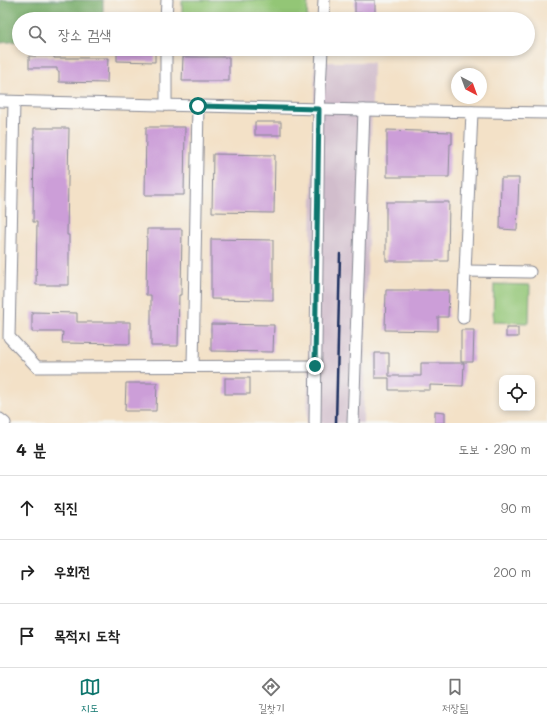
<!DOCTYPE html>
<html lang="ko">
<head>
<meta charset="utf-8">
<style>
  :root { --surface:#fff; --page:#f2f2f2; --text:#222; --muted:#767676; --line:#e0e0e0; --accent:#0f766e }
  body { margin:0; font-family:Mali,"Poor Story",sans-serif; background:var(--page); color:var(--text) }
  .controls { position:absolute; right:12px; bottom:12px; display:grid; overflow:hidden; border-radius:8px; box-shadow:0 2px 6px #0003 }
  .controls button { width:36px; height:36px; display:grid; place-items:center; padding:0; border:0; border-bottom:1px solid var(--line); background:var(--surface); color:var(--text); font:20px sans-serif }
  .compass { position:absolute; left:451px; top:68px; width:36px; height:36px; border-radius:50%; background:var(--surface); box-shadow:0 2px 6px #0003; rotate:139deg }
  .stop { position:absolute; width:12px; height:12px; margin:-9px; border:3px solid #0f766e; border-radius:50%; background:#fff }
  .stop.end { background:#0f766e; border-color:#fff; box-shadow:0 1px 4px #0008 }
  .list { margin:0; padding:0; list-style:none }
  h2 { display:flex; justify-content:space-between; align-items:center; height:52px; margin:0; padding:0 16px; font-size:17px }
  h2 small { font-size:13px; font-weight:400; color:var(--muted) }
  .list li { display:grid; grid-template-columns:26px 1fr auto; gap:12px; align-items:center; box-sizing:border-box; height:64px; padding:0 16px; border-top:1px solid var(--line) }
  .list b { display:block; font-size:15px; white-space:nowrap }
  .list em { font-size:13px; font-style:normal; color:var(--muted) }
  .icon { flex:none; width:22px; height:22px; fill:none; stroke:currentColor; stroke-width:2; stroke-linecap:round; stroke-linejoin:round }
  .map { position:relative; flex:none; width:547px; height:423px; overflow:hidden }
  .search { position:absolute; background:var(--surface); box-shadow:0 2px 6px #0003; left:12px; right:12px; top:12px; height:44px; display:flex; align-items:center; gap:10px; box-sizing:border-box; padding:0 14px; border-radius:22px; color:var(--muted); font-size:15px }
  .sheet { height:244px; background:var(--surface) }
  nav { display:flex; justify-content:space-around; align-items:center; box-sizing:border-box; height:56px; border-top:1px solid var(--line); background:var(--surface); font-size:11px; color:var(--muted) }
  nav a { display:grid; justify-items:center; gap:2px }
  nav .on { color:var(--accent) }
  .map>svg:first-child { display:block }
</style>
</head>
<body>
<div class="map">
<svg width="547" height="423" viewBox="0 0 547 423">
  <rect width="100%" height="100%" fill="#f6f6f2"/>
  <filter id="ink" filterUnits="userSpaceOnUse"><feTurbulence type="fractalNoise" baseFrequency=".025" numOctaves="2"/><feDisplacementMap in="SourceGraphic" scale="8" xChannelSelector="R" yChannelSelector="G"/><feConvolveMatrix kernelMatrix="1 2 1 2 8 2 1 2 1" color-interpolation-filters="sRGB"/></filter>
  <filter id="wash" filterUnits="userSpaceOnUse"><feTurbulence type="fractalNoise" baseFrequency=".012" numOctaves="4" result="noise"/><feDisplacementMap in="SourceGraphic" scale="16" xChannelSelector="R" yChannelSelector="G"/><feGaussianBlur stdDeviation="0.9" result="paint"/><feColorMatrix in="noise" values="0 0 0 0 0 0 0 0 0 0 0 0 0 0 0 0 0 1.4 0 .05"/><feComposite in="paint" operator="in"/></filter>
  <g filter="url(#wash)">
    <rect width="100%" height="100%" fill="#f3e1c7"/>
    <!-- industrial -->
    <polygon fill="#d1bdcc" points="315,62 373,62 363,423 307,423"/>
    <!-- green -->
    <g fill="#93c676" stroke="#577a6a">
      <polygon points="182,0 308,0 307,19 182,19"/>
      <polygon points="494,284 530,285 529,323 493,322"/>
    </g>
    <!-- forest -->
    <polygon fill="#76ab67" stroke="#486d62" points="0,0 103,0 103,19 19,19 19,41 0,43"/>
    <g id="blocks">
      <!-- building -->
      <g fill="#cc9ed8">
        <rect x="355" y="0" width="20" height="13"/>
        <polygon points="117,49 155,49 155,62 117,61"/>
        <polygon points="29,56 54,56 54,58 108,58 107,83 59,82 59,71 57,71 57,68 29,68"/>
        <polygon points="183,57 229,57 229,81 182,81"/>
        <rect x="255" y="122" width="26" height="13"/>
        <polygon points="146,127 185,127 184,195 145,195"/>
        <polygon points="34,128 69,128 67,235 69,235 69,285 36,285 37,222 33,222"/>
        <polygon points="387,130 452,132 452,144 450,144 449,177 387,177"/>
        <polygon points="213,154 275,155 274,213 212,212"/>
        <polygon points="501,178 519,178 517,230 500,229"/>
        <polygon points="386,202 449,202 448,261 386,261"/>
        <polygon points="147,229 182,229 181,295 179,295 178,346 151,346 151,295 146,295"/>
        <polygon points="211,239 273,240 273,300 211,299"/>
        <polygon points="386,290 449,290 448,317 438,317 438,331 385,330"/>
        <polygon points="32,312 77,313 77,322 130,322 130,344 62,343 63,332 32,332"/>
        <polygon points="211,324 274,325 273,352 211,351"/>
        <rect x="506" y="328" width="12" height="9"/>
        <polygon points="461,330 474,330 473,362 461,362"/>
        <polygon points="375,353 389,353 389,376 421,376 421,363 464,363 463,386 430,385 430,390 389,390 389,378 375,378"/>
        <rect x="225" y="378" width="25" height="16"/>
        <polygon points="126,383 157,383 156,411 125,411"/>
        <polygon points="435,411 445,412 445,423 435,423"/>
      </g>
    </g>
  </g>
  <g filter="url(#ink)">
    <use href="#blocks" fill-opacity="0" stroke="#878892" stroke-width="1"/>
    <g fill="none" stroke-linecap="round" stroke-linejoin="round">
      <defs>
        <g id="minor">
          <polyline points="166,19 167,0"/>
          <polyline points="323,19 324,0"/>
          <polyline points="0,101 364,110 547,113"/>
          <polyline points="14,102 9,337 37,367 315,366"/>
          <polyline points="166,105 166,49"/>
          <polyline points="465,271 530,272"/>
          <polyline points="463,318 472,112"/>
          <polyline points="193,366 198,106"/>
          <polyline points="0,419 5,423"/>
          <polyline points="315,423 319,109 322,49"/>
          <polyline points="353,423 364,110"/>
        </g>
      </defs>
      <!-- minor casing -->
      <use href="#minor" stroke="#878892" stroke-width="13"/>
      <!-- minor -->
      <use href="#minor" stroke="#fff" stroke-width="11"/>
      <!-- rail -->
      <polyline stroke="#1b2f5e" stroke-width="2.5" points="336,423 340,254"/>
    </g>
  </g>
  <g fill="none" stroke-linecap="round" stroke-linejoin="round" filter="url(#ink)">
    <!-- route -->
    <polyline stroke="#0f766e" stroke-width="5" points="198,106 319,109 315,366"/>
  </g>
</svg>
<div class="controls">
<button><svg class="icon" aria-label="locate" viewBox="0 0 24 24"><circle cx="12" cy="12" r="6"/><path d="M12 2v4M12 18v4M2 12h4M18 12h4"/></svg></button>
</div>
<svg class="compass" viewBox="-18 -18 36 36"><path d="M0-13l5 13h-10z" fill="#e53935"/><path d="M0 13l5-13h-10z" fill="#767676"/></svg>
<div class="stop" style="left:198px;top:106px"></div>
<div class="stop end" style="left:315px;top:366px"></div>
<div class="search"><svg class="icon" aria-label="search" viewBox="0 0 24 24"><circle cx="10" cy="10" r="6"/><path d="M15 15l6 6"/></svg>장소 검색</div>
</div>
<section class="sheet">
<h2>4 분<small>도보 · 290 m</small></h2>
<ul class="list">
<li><svg class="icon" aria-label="ahead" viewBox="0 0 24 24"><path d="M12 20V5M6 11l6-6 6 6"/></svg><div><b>직진</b></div><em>90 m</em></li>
<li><svg class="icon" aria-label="right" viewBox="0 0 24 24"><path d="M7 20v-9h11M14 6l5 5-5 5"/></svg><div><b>우회전</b></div><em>200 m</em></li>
<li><svg class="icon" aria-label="arrive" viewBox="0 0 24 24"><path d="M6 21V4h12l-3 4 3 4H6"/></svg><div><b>목적지 도착</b></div></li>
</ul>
</section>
<nav>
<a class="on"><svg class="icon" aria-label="map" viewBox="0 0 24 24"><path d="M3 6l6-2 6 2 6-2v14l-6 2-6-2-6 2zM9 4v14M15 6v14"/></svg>지도</a>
<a><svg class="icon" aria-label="directions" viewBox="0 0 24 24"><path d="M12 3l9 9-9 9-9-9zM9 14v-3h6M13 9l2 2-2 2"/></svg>길찾기</a>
<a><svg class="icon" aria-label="saved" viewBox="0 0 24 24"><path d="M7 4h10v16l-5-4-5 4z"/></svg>저장됨</a>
</nav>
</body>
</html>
